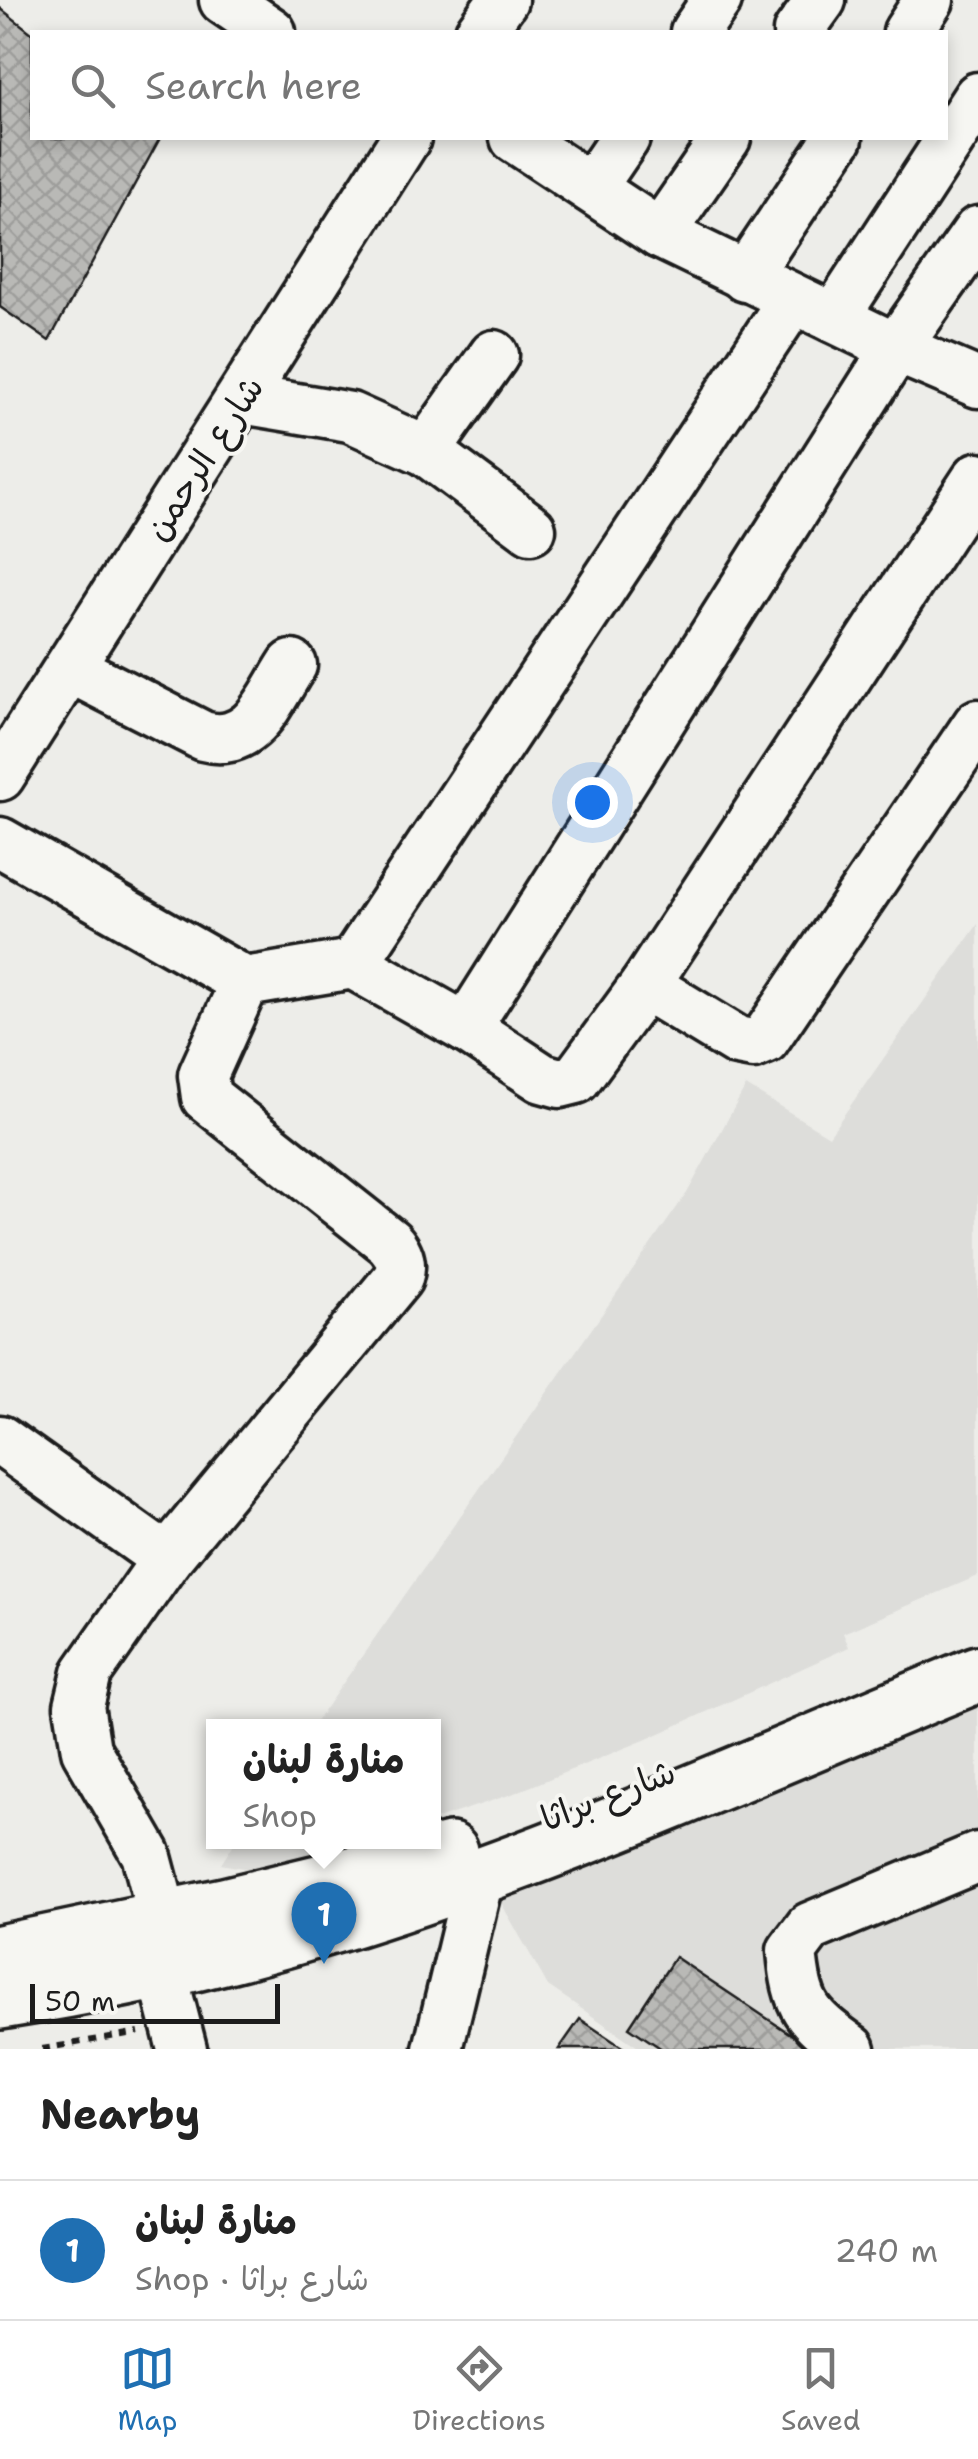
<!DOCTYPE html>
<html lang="en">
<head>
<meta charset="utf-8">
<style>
  :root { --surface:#fff; --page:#f2f2f2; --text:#222; --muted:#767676; --line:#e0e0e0; --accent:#1f6fb2 }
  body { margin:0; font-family:"Shantell Sans","Playpen Sans Arabic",sans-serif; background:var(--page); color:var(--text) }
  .scale { position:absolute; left:30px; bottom:25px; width:250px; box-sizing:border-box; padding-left:10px; border:5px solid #1c1c1c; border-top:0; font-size:28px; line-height:35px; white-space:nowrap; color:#1c1c1c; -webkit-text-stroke:8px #f6f6f2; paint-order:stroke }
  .you { position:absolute; left:592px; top:802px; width:35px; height:35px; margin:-25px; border:8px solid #fff; border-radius:50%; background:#1a73e8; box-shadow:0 0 0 15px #1a73e833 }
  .badge { display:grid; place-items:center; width:65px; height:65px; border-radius:50%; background:var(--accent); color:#fff; font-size:32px; font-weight:700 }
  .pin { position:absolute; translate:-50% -82px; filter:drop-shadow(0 2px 5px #0008) }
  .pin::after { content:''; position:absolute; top:52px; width:35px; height:30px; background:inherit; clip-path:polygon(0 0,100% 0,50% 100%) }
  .popup { position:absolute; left:206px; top:1719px; width:235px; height:130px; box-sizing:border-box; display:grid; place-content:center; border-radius:0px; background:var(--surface); filter:drop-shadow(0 2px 8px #0005); font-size:32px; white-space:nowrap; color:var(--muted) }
  .popup b { font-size:38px; color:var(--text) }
  .popup::after { content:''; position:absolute; left:50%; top:100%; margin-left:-20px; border:20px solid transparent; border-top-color:var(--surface) }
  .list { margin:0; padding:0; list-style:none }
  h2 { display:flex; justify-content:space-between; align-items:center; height:130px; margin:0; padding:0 40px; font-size:42px }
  h2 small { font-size:32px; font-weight:400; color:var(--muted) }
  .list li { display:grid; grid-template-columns:65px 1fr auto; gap:30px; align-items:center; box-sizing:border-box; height:140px; padding:0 40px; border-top:2px solid var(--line) }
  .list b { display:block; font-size:38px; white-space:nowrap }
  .list p { margin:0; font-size:32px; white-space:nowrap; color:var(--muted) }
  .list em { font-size:32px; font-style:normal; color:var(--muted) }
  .icon { flex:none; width:55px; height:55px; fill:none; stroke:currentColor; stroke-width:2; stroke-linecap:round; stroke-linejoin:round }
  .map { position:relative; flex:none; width:978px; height:2049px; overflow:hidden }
  .search { position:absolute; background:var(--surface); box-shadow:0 5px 15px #0003; left:30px; right:30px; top:30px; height:110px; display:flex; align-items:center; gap:25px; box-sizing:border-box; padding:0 35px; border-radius:0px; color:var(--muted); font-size:38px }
  .sheet { height:270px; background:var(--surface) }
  nav { display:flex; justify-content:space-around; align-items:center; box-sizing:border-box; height:140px; border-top:2px solid var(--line); background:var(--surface); font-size:28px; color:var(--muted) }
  nav a { display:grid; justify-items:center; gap:5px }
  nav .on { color:var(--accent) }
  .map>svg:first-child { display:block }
</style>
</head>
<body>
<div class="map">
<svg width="978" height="2049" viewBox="0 0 978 2049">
  <defs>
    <pattern id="building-cross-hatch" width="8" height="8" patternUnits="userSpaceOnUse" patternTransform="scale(2.5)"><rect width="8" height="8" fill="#b9b9b6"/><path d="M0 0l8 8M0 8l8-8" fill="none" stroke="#9e9e9c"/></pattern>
  </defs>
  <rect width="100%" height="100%" fill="#edede9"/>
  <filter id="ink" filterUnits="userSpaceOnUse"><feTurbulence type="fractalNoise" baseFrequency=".01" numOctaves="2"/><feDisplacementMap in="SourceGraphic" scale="20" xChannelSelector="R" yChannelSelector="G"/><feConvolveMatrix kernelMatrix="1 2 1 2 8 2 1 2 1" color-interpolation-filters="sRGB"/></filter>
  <g filter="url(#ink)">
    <!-- built -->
    <g fill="#ddddda">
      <polygon points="978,924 978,1576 843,1633 849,1647 647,1739 512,1794 434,1820 434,1726 313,1726 687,1193 746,1086 829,1136"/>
      <polygon points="978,1697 978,2049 641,2049 548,1986 500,1901"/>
      <polygon points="235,1842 369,1842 287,1863 248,1869 221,1864"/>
    </g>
    <!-- building -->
    <g fill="url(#building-cross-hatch)" stroke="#1c1c1c" stroke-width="2.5">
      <polygon points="0,8 32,33 32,138 160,138 49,341 0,307"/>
      <polygon points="675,1957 813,2049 662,2049 629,2027"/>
      <polygon points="580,2019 625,2049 559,2049"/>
    </g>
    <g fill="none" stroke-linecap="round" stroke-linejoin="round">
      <defs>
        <g id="minor">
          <polyline points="224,0 271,32"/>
          <polyline points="480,32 503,0"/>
          <polyline points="695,32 717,0"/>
          <polyline points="798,32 821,0"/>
          <polyline points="908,32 929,0"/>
          <polyline points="515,138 660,234 896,348 978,383"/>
          <polyline points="591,188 625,138"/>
          <polyline points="660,234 726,138"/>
          <polyline points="745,277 838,138"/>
          <polyline points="834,318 978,97"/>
          <polyline points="242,399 350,417 426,451 531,529"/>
          <polyline points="426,451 494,355"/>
          <path d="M70,668l133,68c50,13 66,-36 89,-71"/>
          <polyline points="0,776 406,138"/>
          <polyline points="0,842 245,982 353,964 466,1028 542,1078 560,1083 576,1079 645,985 978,477"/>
          <polyline points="353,964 793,299"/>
          <polyline points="645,985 737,1041 753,1044 765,1039 978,724"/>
          <polyline points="466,1028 896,348 978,231"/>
          <path d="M0,1440l147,105 21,12 230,-279c5,-15 1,-25 -9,-36l-183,-145 -3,-22 42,-93"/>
          <polyline points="158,1899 146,1854 86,1750 79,1706 87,1673 168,1557"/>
          <polyline points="167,1991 182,2049"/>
          <polyline points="438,2049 480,1874"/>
          <path d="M851,2049c-45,-32 -54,-42 -59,-98l18,-24 168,-70"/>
        </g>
        <g id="major">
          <polyline points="0,1953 224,1906 450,1851"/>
          <path d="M0,2001c109,-17 228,-43 334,-76 219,-67 431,-164 644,-251"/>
        </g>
      </defs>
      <!-- minor casing -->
      <use href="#minor" stroke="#1c1c1c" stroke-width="55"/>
      <!-- major casing -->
      <use href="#major" stroke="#1c1c1c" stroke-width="62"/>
      <!-- path -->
      <polyline stroke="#1c1c1c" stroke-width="6" stroke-dasharray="8 8" stroke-linecap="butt" points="42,2049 139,2032"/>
      <!-- minor -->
      <use href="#minor" stroke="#f6f6f2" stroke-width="48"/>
      <!-- major -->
      <use href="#major" stroke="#f6f6f2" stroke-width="55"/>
    </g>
  </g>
  <g text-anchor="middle" stroke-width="8" stroke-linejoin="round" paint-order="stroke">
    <!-- street labels -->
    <g font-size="35" fill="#1c1c1c" stroke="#f6f6f2">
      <text transform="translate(204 458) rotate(-57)" y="12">شارع الرحمن</text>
      <text transform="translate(608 1795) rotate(-21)" y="12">شارع براثا</text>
    </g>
  </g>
</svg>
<div class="scale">50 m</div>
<div class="you"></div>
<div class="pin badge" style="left:324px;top:1964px">1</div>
<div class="popup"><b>منارة لبنان</b>Shop</div>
<div class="search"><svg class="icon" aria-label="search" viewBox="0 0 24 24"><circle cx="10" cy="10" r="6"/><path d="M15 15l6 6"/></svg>Search here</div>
</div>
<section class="sheet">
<h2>Nearby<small></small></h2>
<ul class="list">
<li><span class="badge">1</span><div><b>منارة لبنان</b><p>Shop · شارع براثا</p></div><em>240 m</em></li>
</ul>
</section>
<nav>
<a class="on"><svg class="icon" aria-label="map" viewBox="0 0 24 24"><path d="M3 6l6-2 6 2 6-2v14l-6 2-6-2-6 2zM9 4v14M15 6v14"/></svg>Map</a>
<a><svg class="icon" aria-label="directions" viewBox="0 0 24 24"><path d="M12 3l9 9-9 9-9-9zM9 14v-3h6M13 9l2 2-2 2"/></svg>Directions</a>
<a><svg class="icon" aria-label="saved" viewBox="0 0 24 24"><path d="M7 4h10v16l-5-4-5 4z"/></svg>Saved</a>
</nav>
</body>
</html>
